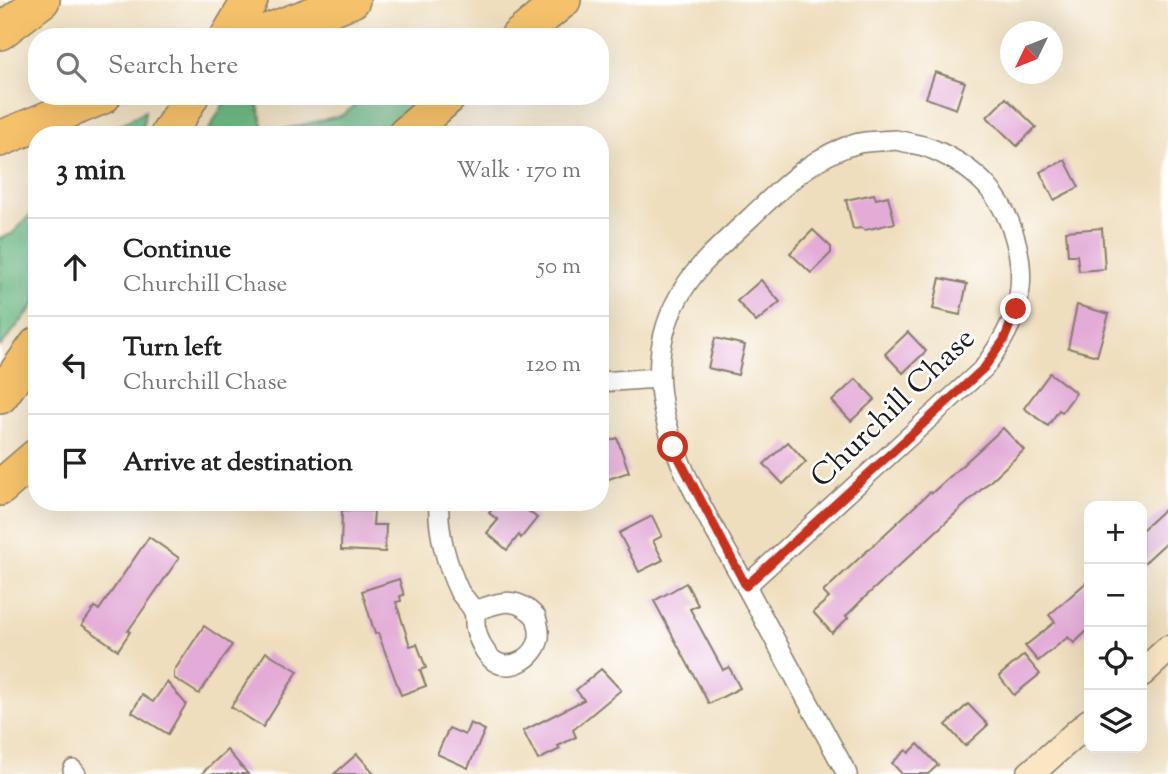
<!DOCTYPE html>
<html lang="en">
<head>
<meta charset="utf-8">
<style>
  :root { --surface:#fff; --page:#f2f2f2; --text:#222; --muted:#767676; --line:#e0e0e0 }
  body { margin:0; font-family:"Sorts Mill Goudy",serif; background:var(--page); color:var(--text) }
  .controls { position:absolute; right:21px; bottom:21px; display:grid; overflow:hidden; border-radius:14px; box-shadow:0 7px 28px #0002 }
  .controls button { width:63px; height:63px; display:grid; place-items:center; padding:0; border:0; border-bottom:2px solid var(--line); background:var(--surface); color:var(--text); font:35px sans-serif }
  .compass { position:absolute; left:1000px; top:21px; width:63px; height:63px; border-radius:50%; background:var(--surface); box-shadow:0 7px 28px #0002; rotate:227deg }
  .stop { position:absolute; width:21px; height:21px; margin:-16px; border:5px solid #c8321e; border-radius:50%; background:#fff }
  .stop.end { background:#c8321e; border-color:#fff; box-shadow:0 2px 7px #0008 }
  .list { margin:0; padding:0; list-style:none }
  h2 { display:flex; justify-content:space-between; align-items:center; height:91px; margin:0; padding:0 28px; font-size:30px }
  h2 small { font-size:23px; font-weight:400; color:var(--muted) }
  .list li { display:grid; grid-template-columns:46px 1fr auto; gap:21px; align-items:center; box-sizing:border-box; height:98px; padding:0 28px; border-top:2px solid var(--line) }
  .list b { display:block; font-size:26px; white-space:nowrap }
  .list p { margin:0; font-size:23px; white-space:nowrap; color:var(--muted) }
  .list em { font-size:23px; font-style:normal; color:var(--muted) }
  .icon { flex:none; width:38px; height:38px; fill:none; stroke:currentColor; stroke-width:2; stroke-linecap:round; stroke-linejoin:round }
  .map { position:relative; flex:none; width:1168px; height:774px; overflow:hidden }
  .search { position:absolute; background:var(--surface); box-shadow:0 7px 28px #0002; left:28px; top:28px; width:581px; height:77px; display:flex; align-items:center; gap:18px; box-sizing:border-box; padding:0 24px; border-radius:28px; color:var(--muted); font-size:26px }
  .panel { position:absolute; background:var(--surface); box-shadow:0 7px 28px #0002; left:28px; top:126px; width:581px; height:385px; border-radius:28px }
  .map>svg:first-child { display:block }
</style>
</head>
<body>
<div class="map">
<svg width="1168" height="774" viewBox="0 0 1168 774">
  <rect width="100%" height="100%" fill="#fff"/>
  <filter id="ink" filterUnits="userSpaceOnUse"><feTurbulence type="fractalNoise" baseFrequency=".0143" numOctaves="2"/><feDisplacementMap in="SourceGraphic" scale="14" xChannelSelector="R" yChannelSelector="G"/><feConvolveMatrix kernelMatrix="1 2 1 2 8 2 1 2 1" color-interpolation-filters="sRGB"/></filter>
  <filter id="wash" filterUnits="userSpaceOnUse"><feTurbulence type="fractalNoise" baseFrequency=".00686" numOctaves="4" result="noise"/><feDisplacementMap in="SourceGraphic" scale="28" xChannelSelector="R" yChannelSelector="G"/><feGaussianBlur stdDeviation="1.57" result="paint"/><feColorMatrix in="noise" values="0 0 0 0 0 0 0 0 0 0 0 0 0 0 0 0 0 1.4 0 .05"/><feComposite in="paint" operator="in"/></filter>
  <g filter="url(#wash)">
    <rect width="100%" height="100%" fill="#efdebd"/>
    <!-- forest -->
    <g fill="#6ebc86" stroke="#456c51" stroke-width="2">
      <polygon points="228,96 256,96 265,134 343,115 367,96 431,97 387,135 206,135"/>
      <polygon points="145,111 142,135 103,135 103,134"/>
      <polygon points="37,208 37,302 0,347 0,238 12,234"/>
    </g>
    <g id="blocks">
      <!-- building -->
      <g fill="#e3abd7">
        <polygon points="935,72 965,82 956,109 926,98"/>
        <polygon points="1006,98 1036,127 1017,146 987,117"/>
        <polygon points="1065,160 1079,187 1054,200 1040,172"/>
        <polygon points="874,194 876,199 888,196 895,223 865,230 862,228 853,229 846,200"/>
        <polygon points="1102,228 1105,269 1079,271 1077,255 1068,255 1066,231"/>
        <polygon points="813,230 831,247 831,253 811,273 790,253"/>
        <polygon points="940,278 967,284 960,315 933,309"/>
        <polygon points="761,280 780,302 756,322 737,301"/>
        <polygon points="1077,305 1109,314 1097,356 1068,348"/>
        <polygon points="908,332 926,351 903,373 885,354"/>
        <polygon points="715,338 745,345 738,375 708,368"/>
        <polygon points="1050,373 1076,393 1062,412 1059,410 1048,426 1024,408"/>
        <polygon points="856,379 875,399 851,421 832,401"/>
        <polygon points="1003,428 1024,450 863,599 846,616 848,618 832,633 813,612 829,598 823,592 930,492 932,493"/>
        <polygon points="617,438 629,472 600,482 600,444"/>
        <polygon points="788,442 806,462 783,484 764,464"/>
        <polygon points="498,502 517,502 537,518 521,538 519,535 507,550 487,533 498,520 489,513"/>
        <polygon points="1168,506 1168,541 1142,565 1142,530"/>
        <polygon points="342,510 374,511 373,525 386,525 385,552 341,550"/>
        <polygon points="652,516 662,536 653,541 663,560 639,572 619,533"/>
        <polygon points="149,537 179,558 128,631 130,632 118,650 82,625 95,607 99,610"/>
        <polygon points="399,579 404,595 400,596 401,601 396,602 410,646 417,644 426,668 420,670 426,686 401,695 378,633 375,634 362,591"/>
        <polygon points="1089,580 1089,629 1074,643 1068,637 1038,661 1025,646 1055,622 1049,615"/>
        <polygon points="686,583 698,605 690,609 723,670 729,667 740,688 709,704 654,601"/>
        <polygon points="204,626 232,645 199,694 174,678 174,671"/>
        <polygon points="266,652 298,671 263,727 231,707"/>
        <polygon points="1024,655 1040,674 1014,695 999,676"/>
        <polygon points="601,669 621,690 573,730 576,737 558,746 560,749 538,760 523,731 584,700 576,690"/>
        <polygon points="167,682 186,704 168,734 132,712 142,695 153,702"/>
        <polygon points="968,704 988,725 965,746 946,725"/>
        <polygon points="470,723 485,730 468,768 437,754 449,728 465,735"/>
        <polygon points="918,744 938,765 928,774 902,774 892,763 906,750 909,753"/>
        <polygon points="227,750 248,774 201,774"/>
        <polygon points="357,754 375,774 334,774"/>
      </g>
    </g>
  </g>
  <g filter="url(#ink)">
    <use href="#blocks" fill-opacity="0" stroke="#867d6c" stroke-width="2"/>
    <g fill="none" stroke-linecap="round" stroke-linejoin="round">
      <defs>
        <g id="street">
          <path d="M896,140c11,3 25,4 36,9 19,8 40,21 54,36 29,32 43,85 29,127 -7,21 -19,38 -31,56l-238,218c-50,-93 -130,-200 -58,-304 17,-24 41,-44 63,-65 32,-30 63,-63 108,-74 11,-2 25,-2 37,-3z"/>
          <polyline points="600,382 658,378"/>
          <path d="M439,502c-2,29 8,63 20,89 4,7 13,14 15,22 2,5 0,11 2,16 2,11 9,25 18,32 18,12 42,-5 45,-23 1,-8 -1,-14 -3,-21 -21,-23 -36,-14 -62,-6"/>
          <polyline points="746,586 847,774"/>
          <polyline points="73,770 76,774"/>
        </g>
        <g id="secondary">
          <polyline points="1142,673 1168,649"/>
          <polyline points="1030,774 1089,722"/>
        </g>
        <g id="highway">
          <polyline points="0,32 42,0"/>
          <polyline points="228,37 250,0"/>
          <polyline points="253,37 352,0"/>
          <polyline points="518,37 563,0"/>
          <polyline points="168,135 191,96"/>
          <polyline points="405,135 449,96"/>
          <polyline points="0,139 103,96"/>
          <polyline points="0,396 37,345"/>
          <polyline points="0,488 37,456"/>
        </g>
      </defs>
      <!-- street casing -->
      <use href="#street" stroke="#867d6c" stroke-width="22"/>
      <!-- secondary casing -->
      <use href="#secondary" stroke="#867d6c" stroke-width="29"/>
      <!-- highway casing -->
      <use href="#highway" stroke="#867d6c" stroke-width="38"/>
      <!-- street -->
      <use href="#street" stroke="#fff" stroke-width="19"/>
      <!-- secondary -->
      <use href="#secondary" stroke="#fbe6c4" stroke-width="26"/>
      <!-- highway -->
      <use href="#highway" stroke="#f5c16b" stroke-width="35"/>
    </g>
  </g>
  <g fill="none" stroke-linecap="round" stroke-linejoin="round" filter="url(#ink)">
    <!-- route -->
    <polyline stroke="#c8321e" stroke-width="9" points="673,447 746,586 984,368 1004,340 1016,309"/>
  </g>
  <g text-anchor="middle" stroke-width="5" stroke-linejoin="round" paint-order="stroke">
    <!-- street labels -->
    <g font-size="30" fill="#1c1c1c" stroke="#fff">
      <text transform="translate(892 407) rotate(-44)" y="10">Churchill Chase</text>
    </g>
  </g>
</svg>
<div class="controls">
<button>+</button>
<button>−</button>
<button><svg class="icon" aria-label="locate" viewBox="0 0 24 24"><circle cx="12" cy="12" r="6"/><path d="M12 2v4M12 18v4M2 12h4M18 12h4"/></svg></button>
<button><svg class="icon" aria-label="layers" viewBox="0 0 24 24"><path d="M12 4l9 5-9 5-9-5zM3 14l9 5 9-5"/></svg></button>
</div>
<svg class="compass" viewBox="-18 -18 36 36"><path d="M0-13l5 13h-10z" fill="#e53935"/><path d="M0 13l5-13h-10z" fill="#767676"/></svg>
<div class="stop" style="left:673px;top:447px"></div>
<div class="stop end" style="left:1016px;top:309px"></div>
<div class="search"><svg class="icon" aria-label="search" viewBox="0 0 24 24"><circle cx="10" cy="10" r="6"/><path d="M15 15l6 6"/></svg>Search here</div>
<section class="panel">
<h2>3 min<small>Walk · 170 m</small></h2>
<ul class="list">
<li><svg class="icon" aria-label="ahead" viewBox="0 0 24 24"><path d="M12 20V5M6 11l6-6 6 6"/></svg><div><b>Continue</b><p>Churchill Chase</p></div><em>50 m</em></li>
<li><svg class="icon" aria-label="left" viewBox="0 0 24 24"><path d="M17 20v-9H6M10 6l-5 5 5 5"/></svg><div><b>Turn left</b><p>Churchill Chase</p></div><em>120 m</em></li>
<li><svg class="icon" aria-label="arrive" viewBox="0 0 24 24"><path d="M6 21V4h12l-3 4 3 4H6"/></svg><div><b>Arrive at destination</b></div></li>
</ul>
</section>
</div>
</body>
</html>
